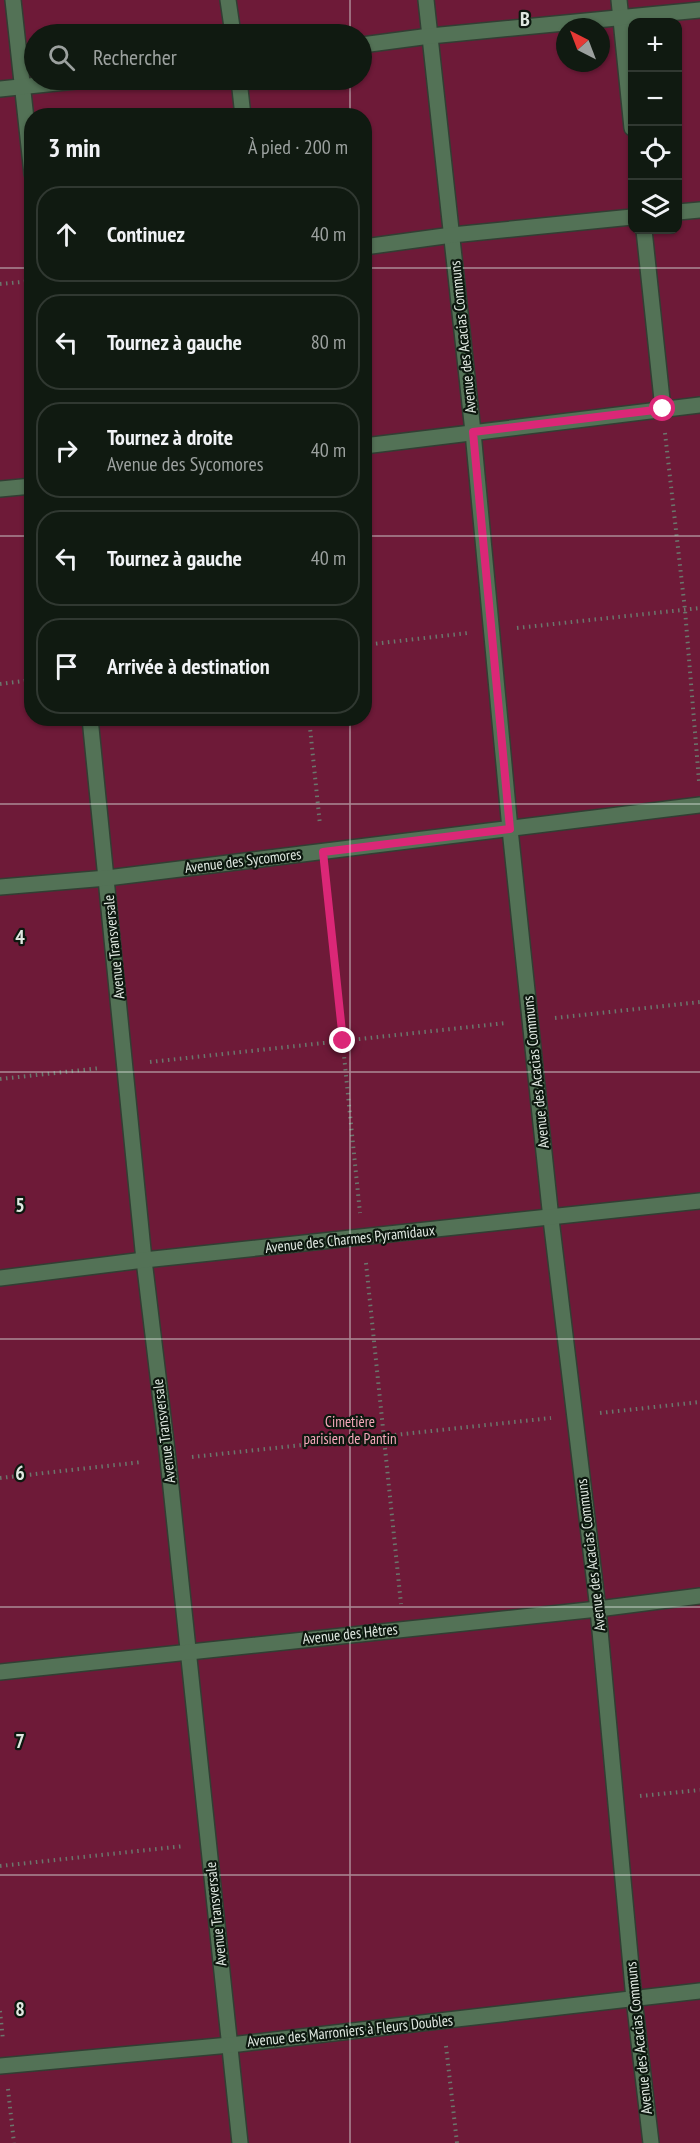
<!DOCTYPE html>
<html lang="fr">
<head>
<meta charset="utf-8">
<style>
  :root { --surface:#101a11; --page:#19231a; --text:#f1f3f6; --muted:#9ca19f; --line:#303831 }
  body { margin:0; font-family:"PT Sans Narrow",sans-serif; background:var(--page); color:var(--text) }
  .controls { position:absolute; right:18px; top:18px; display:grid; overflow:hidden; border-radius:12px; box-shadow:0 2px 4px #0004 }
  .controls button { width:54px; height:54px; display:grid; place-items:center; padding:0; border:0; border-bottom:2px solid var(--line); background:var(--surface); color:var(--text); font:30px sans-serif }
  .compass { position:absolute; left:556px; top:18px; width:54px; height:54px; border-radius:50%; background:var(--surface); box-shadow:0 2px 4px #0004; rotate:318deg }
  .stop { position:absolute; width:18px; height:18px; margin:-14px; border:4px solid #db2777; border-radius:50%; background:#fff }
  .stop.end { background:#db2777; border-color:#fff; box-shadow:0 2px 6px #0008 }
  .list { margin:0; padding:0; list-style:none }
  h2 { display:flex; justify-content:space-between; align-items:center; height:78px; margin:0; padding:0 24px; font-size:26px }
  h2 small { font-size:20px; font-weight:400; color:var(--muted) }
  .list li { display:grid; grid-template-columns:39px 1fr auto; gap:18px; align-items:center; box-sizing:border-box; height:96px; margin:0 12px 12px; padding:0 12px; border:2px solid var(--line); border-radius:24px }
  .list b { display:block; font-size:22px; white-space:nowrap }
  .list p { margin:0; font-size:20px; white-space:nowrap; color:var(--muted) }
  .list em { font-size:20px; font-style:normal; color:var(--muted) }
  .icon { flex:none; width:33px; height:33px; fill:none; stroke:currentColor; stroke-width:2; stroke-linecap:round; stroke-linejoin:round }
  .map { position:relative; flex:none; width:700px; height:2143px; overflow:hidden }
  .search { position:absolute; background:var(--surface); box-shadow:0 2px 4px #0004; left:24px; top:24px; width:348px; height:66px; display:flex; align-items:center; gap:15px; box-sizing:border-box; padding:0 21px; border-radius:33px; color:var(--muted); font-size:22px }
  .panel { position:absolute; background:var(--surface); box-shadow:0 2px 4px #0004; left:24px; top:108px; width:348px; height:618px; border-radius:24px }
  .map>svg:first-child { display:block }
</style>
</head>
<body>
<div class="map">
<svg width="700" height="2143" viewBox="0 0 700 2143">
  <rect width="100%" height="100%" fill="#162217"/>
  <!-- green -->
  <path fill="#6e1a38" fill-rule="evenodd" d="M0,0h700v2143h-700zM632,22h46v208h-46zM565,27h36v36h-36zM34,34h328v46h-328zM32,116h332v602h-332z"/>
  <g fill="none" stroke-linecap="round" stroke-linejoin="round">
    <defs>
      <g id="minor">
        <polyline points="13,0 32,174"/>
        <polyline points="228,0 233,34"/>
        <polyline points="426,0 473,432 510,829 551,1219 598,1609 634,1999 651,2143"/>
        <polyline points="619,0 632,128"/>
        <polyline points="362,45 430,36 700,10"/>
        <polyline points="239,80 243,116"/>
        <polyline points="0,89 85,80"/>
        <polyline points="678,212 700,210"/>
        <polyline points="644,230 663,409"/>
        <polyline points="364,247 452,235 632,217"/>
        <polyline points="364,446 700,405"/>
        <polyline points="0,489 32,486"/>
        <polyline points="90,718 144,1260 168,1459 240,2143"/>
        <polyline points="0,887 107,878 700,805"/>
        <polyline points="0,1278 144,1260 700,1201"/>
        <polyline points="0,1672 598,1609 700,1596"/>
        <polyline points="0,2066 230,2045 700,1991"/>
      </g>
    </defs>
    <!-- minor casing -->
    <use href="#minor" stroke="#323e33" stroke-width="18"/>
    <!-- path -->
    <g stroke="#6b766c" stroke-width="4" stroke-dasharray="1.5 4.5" stroke-linecap="butt">
      <polyline points="0,284 32,281"/>
      <polyline points="665,433 685,610 699,781"/>
      <polyline points="517,628 700,608"/>
      <polyline points="364,645 468,633"/>
      <polyline points="0,684 32,680"/>
      <polyline points="309,718 320,825"/>
      <polyline points="326,878 360,1213"/>
      <polyline points="555,1018 700,1002"/>
      <polyline points="150,1062 506,1023"/>
      <polyline points="0,1079 101,1068"/>
      <polyline points="366,1263 401,1604"/>
      <polyline points="600,1413 700,1402"/>
      <polyline points="192,1457 551,1418"/>
      <polyline points="0,1478 142,1462"/>
      <polyline points="640,1796 700,1790"/>
      <polyline points="0,1866 184,1846"/>
      <polyline points="0,2011 3,2040"/>
      <polyline points="446,2046 457,2143"/>
      <polyline points="8,2089 14,2143"/>
    </g>
    <!-- minor -->
    <use href="#minor" stroke="#537256" stroke-width="15"/>
  </g>
  <g fill="none" stroke-linecap="round" stroke-linejoin="round">
    <!-- route -->
    <polyline stroke="#db2777" stroke-width="8" points="343,1041 323,852 510,829 473,432 663,409"/>
  </g>
  <!-- grid -->
  <path fill="none" stroke="#e0e8e1" stroke-width="1.5" stroke-opacity="0.55" d="M350,0v34M350,80v36M0,268h32M364,268h336M0,536h32M364,536h336M350,718v1425M0,804h700M0,1072h700M0,1339h700M0,1607h700M0,1875h700"/>
  <g text-anchor="middle" stroke-width="4.5" stroke-linejoin="round" paint-order="stroke">
    <!-- street labels -->
    <g font-size="15" fill="#e0e8e1" stroke="#0d180f">
      <text transform="translate(463 337) rotate(-96)" y="5">Avenue des Acacias Communs</text>
      <text transform="translate(243 861) rotate(-7)" y="5">Avenue des Sycomores</text>
      <text transform="translate(114 947) rotate(-96)" y="5">Avenue Transversale</text>
      <text transform="translate(536 1072) rotate(-96)" y="5">Avenue des Acacias Communs</text>
      <text transform="translate(350 1239) rotate(-6)" y="5">Avenue des Charmes Pyramidaux</text>
      <text transform="translate(164 1431) rotate(-97)" y="5">Avenue Transversale</text>
      <text transform="translate(591 1555) rotate(-97)" y="5">Avenue des Acacias Communs</text>
      <text transform="translate(350 1634) rotate(-6)" y="5">Avenue des Hêtres</text>
      <text transform="translate(216 1914) rotate(-96)" y="5">Avenue Transversale</text>
      <text transform="translate(350 2031) rotate(-6)" y="5">Avenue des Marroniers à Fleurs Doubles</text>
      <text transform="translate(639 2038) rotate(-96)" y="5">Avenue des Acacias Communs</text>
    </g>
    <!-- park labels -->
    <g font-size="15" fill="#f4a7ba" stroke="#0d180f">
      <text x="350" y="1427">Cimetière<tspan x="350" dy="17">parisien de Pantin</tspan></text>
    </g>
  </g>
  <g font-size="20" text-anchor="middle" font-weight="bold" fill="#e0e8e1" stroke="#0d180f" stroke-width="4.5" stroke-linejoin="round" paint-order="stroke">
    <text x="525" y="26">B</text>
    <text x="20" y="944">4</text>
    <text x="20" y="1212">5</text>
    <text x="20" y="1480">6</text>
    <text x="20" y="1748">7</text>
    <text x="20" y="2016">8</text>
  </g>
</svg>
<div class="controls">
<button>+</button>
<button>−</button>
<button><svg class="icon" aria-label="locate" viewBox="0 0 24 24"><circle cx="12" cy="12" r="6"/><path d="M12 2v4M12 18v4M2 12h4M18 12h4"/></svg></button>
<button><svg class="icon" aria-label="layers" viewBox="0 0 24 24"><path d="M12 4l9 5-9 5-9-5zM3 14l9 5 9-5"/></svg></button>
</div>
<svg class="compass" viewBox="-18 -18 36 36"><path d="M0-13l5 13h-10z" fill="#e53935"/><path d="M0 13l5-13h-10z" fill="#9ca19f"/></svg>
<div class="stop" style="left:663px;top:409px"></div>
<div class="stop end" style="left:343px;top:1041px"></div>
<div class="search"><svg class="icon" aria-label="search" viewBox="0 0 24 24"><circle cx="10" cy="10" r="6"/><path d="M15 15l6 6"/></svg>Rechercher</div>
<section class="panel">
<h2>3 min<small>À pied · 200 m</small></h2>
<ul class="list">
<li><svg class="icon" aria-label="ahead" viewBox="0 0 24 24"><path d="M12 20V5M6 11l6-6 6 6"/></svg><div><b>Continuez</b></div><em>40 m</em></li>
<li><svg class="icon" aria-label="left" viewBox="0 0 24 24"><path d="M17 20v-9H6M10 6l-5 5 5 5"/></svg><div><b>Tournez à gauche</b></div><em>80 m</em></li>
<li><svg class="icon" aria-label="right" viewBox="0 0 24 24"><path d="M7 20v-9h11M14 6l5 5-5 5"/></svg><div><b>Tournez à droite</b><p>Avenue des Sycomores</p></div><em>40 m</em></li>
<li><svg class="icon" aria-label="left" viewBox="0 0 24 24"><path d="M17 20v-9H6M10 6l-5 5 5 5"/></svg><div><b>Tournez à gauche</b></div><em>40 m</em></li>
<li><svg class="icon" aria-label="arrive" viewBox="0 0 24 24"><path d="M6 21V4h12l-3 4 3 4H6"/></svg><div><b>Arrivée à destination</b></div></li>
</ul>
</section>
</div>
</body>
</html>
